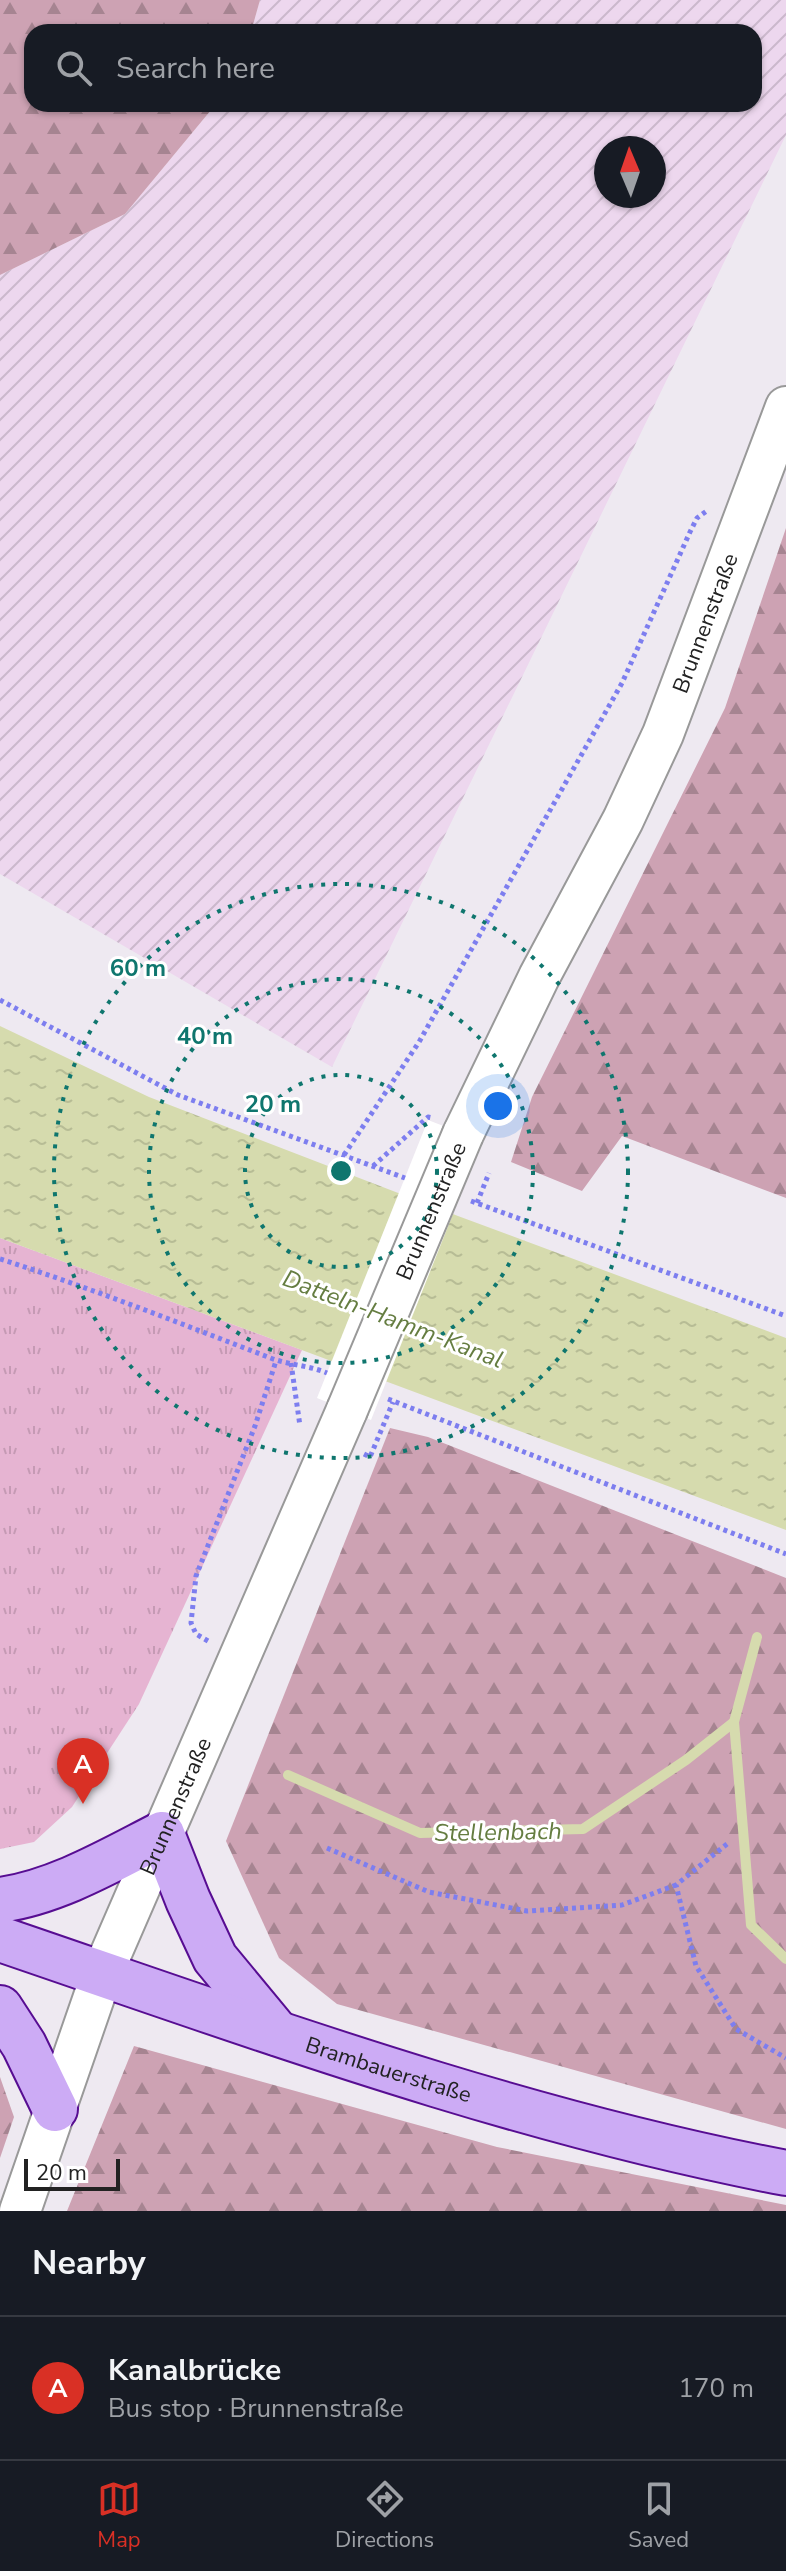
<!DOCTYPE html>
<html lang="en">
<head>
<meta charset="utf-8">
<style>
  :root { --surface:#171b24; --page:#242831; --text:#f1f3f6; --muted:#9ea1a6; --line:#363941; --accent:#d93025 }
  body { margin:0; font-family:"Nunito Sans",sans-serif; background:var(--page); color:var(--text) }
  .compass { position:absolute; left:594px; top:136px; width:72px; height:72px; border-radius:50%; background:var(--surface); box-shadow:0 2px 6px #0004; rotate:358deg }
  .scale { position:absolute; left:24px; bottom:20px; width:96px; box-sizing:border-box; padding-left:8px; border:4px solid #222; border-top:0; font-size:22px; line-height:28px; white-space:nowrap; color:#222; -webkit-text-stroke:6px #fff; paint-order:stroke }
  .you { position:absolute; left:498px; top:1106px; width:28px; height:28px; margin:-20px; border:6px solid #fff; border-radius:50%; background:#1a73e8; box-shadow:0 0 0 12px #1a73e833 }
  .badge { display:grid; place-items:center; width:52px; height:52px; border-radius:50%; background:var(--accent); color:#fff; font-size:26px; font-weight:700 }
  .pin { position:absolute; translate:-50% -66px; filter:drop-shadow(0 2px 4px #0008) }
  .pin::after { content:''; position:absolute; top:42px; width:28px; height:24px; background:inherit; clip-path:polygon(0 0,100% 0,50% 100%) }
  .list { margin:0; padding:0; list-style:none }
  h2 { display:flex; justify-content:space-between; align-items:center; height:104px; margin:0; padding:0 32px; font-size:34px }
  h2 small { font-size:26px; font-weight:400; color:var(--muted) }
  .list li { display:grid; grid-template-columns:52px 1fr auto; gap:24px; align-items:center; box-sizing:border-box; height:144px; padding:0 32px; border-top:2px solid var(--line) }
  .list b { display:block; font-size:30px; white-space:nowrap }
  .list p { margin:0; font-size:26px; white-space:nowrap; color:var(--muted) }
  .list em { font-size:26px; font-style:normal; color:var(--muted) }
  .icon { flex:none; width:44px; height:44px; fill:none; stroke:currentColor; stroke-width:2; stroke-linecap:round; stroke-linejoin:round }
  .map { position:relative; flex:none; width:786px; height:2211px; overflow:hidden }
  .search { position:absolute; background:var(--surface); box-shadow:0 2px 6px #0004; left:24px; right:24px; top:24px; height:88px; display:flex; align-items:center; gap:20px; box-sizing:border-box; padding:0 28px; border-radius:24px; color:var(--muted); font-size:30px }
  .sheet { height:248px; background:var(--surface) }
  nav { display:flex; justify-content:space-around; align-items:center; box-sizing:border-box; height:112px; border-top:2px solid var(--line); background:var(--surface); font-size:22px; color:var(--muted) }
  nav a { display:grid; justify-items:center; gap:4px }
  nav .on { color:var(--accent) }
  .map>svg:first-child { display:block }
</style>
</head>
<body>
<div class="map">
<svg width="786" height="2211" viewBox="0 0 786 2211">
  <defs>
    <pattern id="farmland-furrows" width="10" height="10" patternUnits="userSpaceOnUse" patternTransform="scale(2)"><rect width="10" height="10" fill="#edd7ee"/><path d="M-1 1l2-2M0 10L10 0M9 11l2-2" fill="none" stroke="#cbb8cc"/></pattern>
    <pattern id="grass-tufts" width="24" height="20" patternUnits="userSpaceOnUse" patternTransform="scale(2)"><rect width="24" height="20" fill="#e6b4d2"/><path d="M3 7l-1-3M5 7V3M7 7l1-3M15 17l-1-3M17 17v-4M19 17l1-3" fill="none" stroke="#c59ab4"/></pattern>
    <pattern id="forest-firs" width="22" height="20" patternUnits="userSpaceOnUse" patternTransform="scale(2)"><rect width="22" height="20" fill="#cda2b3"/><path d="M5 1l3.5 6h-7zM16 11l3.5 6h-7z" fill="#a68491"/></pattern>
    <pattern id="water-ripples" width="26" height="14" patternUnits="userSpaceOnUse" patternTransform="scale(2)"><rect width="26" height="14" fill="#d6dbae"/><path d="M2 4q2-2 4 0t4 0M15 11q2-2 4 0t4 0" fill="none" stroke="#b7bc95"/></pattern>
  </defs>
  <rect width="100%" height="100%" fill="#eee9f1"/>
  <!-- farmland -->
  <path fill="url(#farmland-furrows)" fill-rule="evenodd" d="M260,0h526v135l-454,932 -332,-193v-599l125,-61 91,-110h538v-72h-503zM606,148h48v48h-48z"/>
  <!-- grass -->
  <polygon fill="url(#grass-tufts)" points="0,1238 302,1350 139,1704 72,1807 34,1842 0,1849"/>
  <!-- forest -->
  <g fill="url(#forest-firs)">
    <polygon points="0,0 260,0 251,32 32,32 32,104 216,104 125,214 0,275"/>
    <polygon points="786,528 786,1198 622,1136 582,1191 511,1162 532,1097 725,708"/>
    <polygon points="390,1428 428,1437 786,1578 786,2129 337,2004 279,1958 226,1841"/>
    <polygon points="134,2046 497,2147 786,2205 786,2211 67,2211"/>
    <polygon points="0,2077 14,2117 0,2158"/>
  </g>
  <!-- water -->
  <polygon fill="url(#water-ripples)" points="0,1026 149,1097 458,1216 786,1338 786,1530 0,1238"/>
  <!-- pier -->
  <polygon fill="#fff" points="428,1120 482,1141 371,1420 317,1398"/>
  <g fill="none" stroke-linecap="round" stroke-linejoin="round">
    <!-- stream -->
    <g stroke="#d6dbae" stroke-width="10">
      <polyline points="757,1637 734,1722 751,1925 786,1959"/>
      <polyline points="288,1775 420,1833 583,1829 686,1760 734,1722"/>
    </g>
    <defs>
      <g id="minor">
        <path id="s1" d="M463,1134l76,-157 84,-157 40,-86 123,-327"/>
        <path id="s2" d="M20,2211l82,-237 245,-564"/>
      </g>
      <g id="major">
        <path d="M0,1900c57,-8 111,-40 162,-66l26,66 27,58 62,75"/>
        <path id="s3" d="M0,1939c258,88 518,183 786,234"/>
        <polyline points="0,2008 24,2045 55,2109"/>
      </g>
    </defs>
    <!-- minor casing -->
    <use href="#minor" stroke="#999" stroke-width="44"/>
    <!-- major casing -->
    <use href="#major" stroke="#570d92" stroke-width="48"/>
    <!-- path -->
    <g stroke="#7d7eef" stroke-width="5" stroke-dasharray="4 4" stroke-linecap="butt">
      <polyline points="0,1000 178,1095 405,1178"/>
      <polyline points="344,1155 419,1042 622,683 690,532 697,518 708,510"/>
      <polyline points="373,1166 428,1117 433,1118"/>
      <polyline points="471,1201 786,1316"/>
      <polyline points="477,1203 489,1173"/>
      <path d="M0,1259c91,29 179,64 268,98 19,8 40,8 59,16"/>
      <polyline points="291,1363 300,1426"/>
      <polyline points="388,1399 786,1554"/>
      <polyline points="364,1454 370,1457 393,1402"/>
      <polyline points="208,1641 196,1634 191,1623 196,1576 255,1426 276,1361"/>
      <polyline points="727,1844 676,1885 696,1966 736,2029 786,2058"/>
      <polyline points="327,1848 429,1892 527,1911 622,1905 676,1885"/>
    </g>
    <!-- minor -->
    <use href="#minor" stroke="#fff" stroke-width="40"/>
    <!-- major -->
    <use href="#major" stroke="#ccabf5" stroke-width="44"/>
    <defs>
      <g id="minor-bridge">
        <path id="s4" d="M347,1410l116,-276"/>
      </g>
    </defs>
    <!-- minor-bridge casing -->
    <use href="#minor-bridge" stroke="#999" stroke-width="44" stroke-linecap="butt"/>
    <!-- minor-bridge -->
    <use href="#minor-bridge" stroke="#fff" stroke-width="40"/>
  </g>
  <!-- distance rings -->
  <g fill="none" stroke="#0f766e" stroke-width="4" stroke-dasharray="4 8">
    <circle cx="341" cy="1171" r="96"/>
    <circle cx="341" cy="1171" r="192"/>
    <circle cx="341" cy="1171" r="287"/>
  </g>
  <g text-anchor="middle" stroke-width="6" stroke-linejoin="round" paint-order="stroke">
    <!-- street labels -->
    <g font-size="22" fill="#222" stroke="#fff">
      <text dy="8" stroke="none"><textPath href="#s1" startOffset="566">Brunnenstraße</textPath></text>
      <text dy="8" stroke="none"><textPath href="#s4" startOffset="216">Brunnenstraße</textPath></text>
      <text dy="8" stroke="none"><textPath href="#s2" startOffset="434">Brunnenstraße</textPath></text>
      <text dy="8" stroke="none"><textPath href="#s3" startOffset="410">Brambauerstraße</textPath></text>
    </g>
    <!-- water labels -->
    <g font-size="24" font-style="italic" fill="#657d41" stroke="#fff">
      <text transform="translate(393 1319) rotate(21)" y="8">Datteln-Hamm-Kanal</text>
      <text transform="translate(498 1832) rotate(-1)" y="8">Stellenbach</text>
    </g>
  </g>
  <circle cx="341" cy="1171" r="12" fill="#0f766e" stroke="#fff" stroke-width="4"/>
  <g font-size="24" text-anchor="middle" font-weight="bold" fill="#0f766e" stroke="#fff" stroke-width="6" stroke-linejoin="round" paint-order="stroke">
    <text x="138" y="976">60 m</text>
    <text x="205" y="1044">40 m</text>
    <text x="273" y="1112">20 m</text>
  </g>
</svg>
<svg class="compass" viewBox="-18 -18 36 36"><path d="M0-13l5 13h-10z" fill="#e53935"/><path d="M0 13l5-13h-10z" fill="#9ea1a6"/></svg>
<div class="scale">20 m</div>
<div class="you"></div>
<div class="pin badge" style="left:83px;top:1804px">A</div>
<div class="search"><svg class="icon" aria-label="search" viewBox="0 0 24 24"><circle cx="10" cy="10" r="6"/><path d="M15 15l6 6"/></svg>Search here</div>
</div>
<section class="sheet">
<h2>Nearby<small></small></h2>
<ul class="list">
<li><span class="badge">A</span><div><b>Kanalbrücke</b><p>Bus stop · Brunnenstraße</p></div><em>170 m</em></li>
</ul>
</section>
<nav>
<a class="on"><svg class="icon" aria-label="map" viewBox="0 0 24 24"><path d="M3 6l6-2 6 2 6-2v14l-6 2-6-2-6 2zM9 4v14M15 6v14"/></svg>Map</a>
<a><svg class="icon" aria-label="directions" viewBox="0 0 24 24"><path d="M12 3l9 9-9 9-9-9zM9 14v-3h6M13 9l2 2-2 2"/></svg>Directions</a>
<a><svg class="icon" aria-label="saved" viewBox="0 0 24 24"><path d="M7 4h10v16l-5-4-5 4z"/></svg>Saved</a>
</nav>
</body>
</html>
